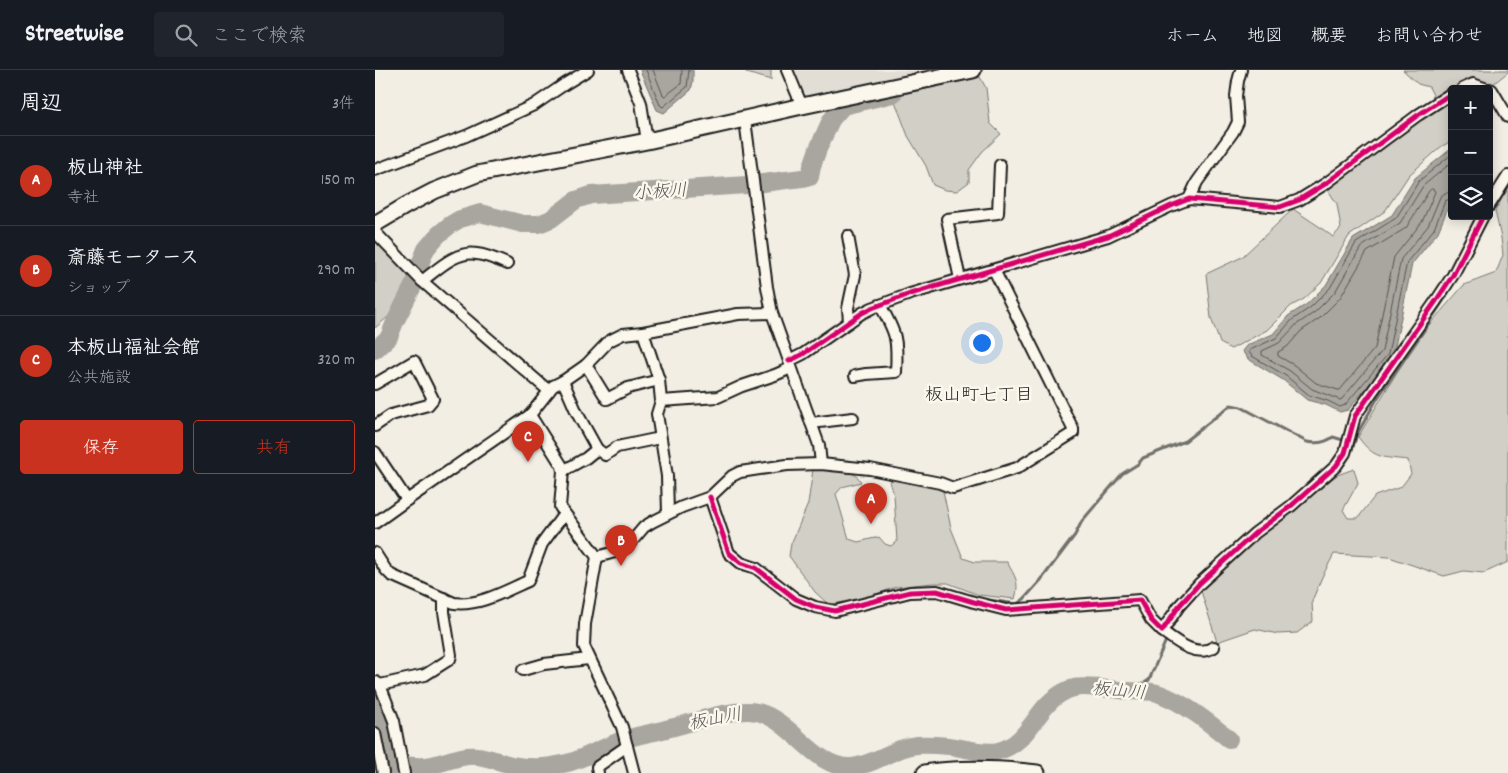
<!DOCTYPE html>
<html lang="ja">
<head>
<meta charset="utf-8">
<style>
  :root { --surface:#171b24; --page:#20242c; --text:#f1f3f6; --muted:#9ea1a6; --line:#363941; --accent:#c8321e }
  body { margin:0; font-family:Dekko,"Klee One",sans-serif; background:var(--page); color:var(--text) }
  .controls { position:absolute; right:15px; top:15px; display:grid; overflow:hidden; border-radius:5px; box-shadow:0 2px 12px #0003 }
  .controls button { width:45px; height:45px; display:grid; place-items:center; padding:0; border:0; border-bottom:1px solid var(--line); background:var(--surface); color:var(--text); font:25px sans-serif }
  .you { position:absolute; left:606px; top:272px; width:18px; height:18px; margin:-12px; border:4px solid #fff; border-radius:50%; background:#1a73e8; box-shadow:0 0 0 8px #1a73e833 }
  .badge { display:grid; place-items:center; width:32px; height:32px; border-radius:50%; background:var(--accent); color:#fff; font-size:16px; font-weight:700 }
  .pin { position:absolute; translate:-50% -41px; filter:drop-shadow(0 1px 2px #0008) }
  .pin::after { content:''; position:absolute; top:26px; width:18px; height:15px; background:inherit; clip-path:polygon(0 0,100% 0,50% 100%) }
  .list { margin:0; padding:0; list-style:none }
  h2 { display:flex; justify-content:space-between; align-items:center; height:65px; margin:0; padding:0 20px; font-size:21px }
  h2 small { font-size:16px; font-weight:400; color:var(--muted) }
  .list li { display:grid; grid-template-columns:32px 1fr auto; gap:15px; align-items:center; box-sizing:border-box; height:90px; padding:0 20px; border-top:1px solid var(--line) }
  .list b { display:block; font-size:19px; white-space:nowrap }
  .list p { margin:0; font-size:16px; white-space:nowrap; color:var(--muted) }
  .list em { font-size:16px; font-style:normal; color:var(--muted) }
  .actions { display:flex; gap:10px; padding:15px 20px }
  .actions a { flex:1; padding:11px 0; border:1px solid var(--accent); border-radius:5px; text-align:center; font-size:18px; color:var(--accent) }
  .actions .main { background:var(--accent); color:#fff }
  .icon { flex:none; width:28px; height:28px; fill:none; stroke:currentColor; stroke-width:2; stroke-linecap:round; stroke-linejoin:round }
  .map { position:relative; flex:none; width:1133px; height:703px; overflow:hidden }
  header { display:flex; align-items:center; gap:30px; box-sizing:border-box; height:70px; padding:0 25px; background:var(--surface); border-bottom:1px solid var(--line) }
  header strong { font-size:24px }
  nav { display:flex; gap:28px; margin-inline-start:auto; font-size:18px }
  .search { width:350px; height:45px; background:var(--page); display:flex; align-items:center; gap:12px; box-sizing:border-box; padding:0 18px; border-radius:5px; color:var(--muted); font-size:19px }
  main { display:flex }
  aside { flex:1; background:var(--surface) }
  .map>svg:first-child { display:block }
</style>
</head>
<body>
<header>
<strong>Streetwise</strong>
<div class="search"><svg class="icon" aria-label="search" viewBox="0 0 24 24"><circle cx="10" cy="10" r="6"/><path d="M15 15l6 6"/></svg>ここで検索</div>
<nav><a>ホーム</a><a>地図</a><a>概要</a><a>お問い合わせ</a></nav>
</header>
<main>
<aside>
<h2>周辺<small>3件</small></h2>
<ul class="list">
<li><span class="badge">A</span><div><b>板山神社</b><p>寺社</p></div><em>150 m</em></li>
<li><span class="badge">B</span><div><b>斎藤モータース</b><p>ショップ</p></div><em>290 m</em></li>
<li><span class="badge">C</span><div><b>本板山福祉会館</b><p>公共施設</p></div><em>320 m</em></li>
</ul>
<div class="actions"><a class="main">保存</a><a>共有</a></div>
</aside>
<div class="map">
<svg width="1133" height="703" viewBox="0 0 1133 703">
  <rect width="100%" height="100%" fill="#f2eee4"/>
  <filter id="ink" filterUnits="userSpaceOnUse"><feTurbulence type="fractalNoise" baseFrequency=".02" numOctaves="2"/><feDisplacementMap in="SourceGraphic" scale="10" xChannelSelector="R" yChannelSelector="G"/><feConvolveMatrix kernelMatrix="1 2 1 2 8 2 1 2 1" color-interpolation-filters="sRGB"/></filter>
  <g filter="url(#ink)">
    <!-- built -->
    <polygon fill="#e2ded5" points="420,0 563,0 433,30"/>
    <!-- green -->
    <g fill="#d2cfc6" stroke="#777671">
      <polygon points="370,0 396,0 396,10 372,3"/>
      <polygon points="1028,0 1133,0 1133,2 1112,19 1077,19 1077,71 1067,76 1034,105 1010,141 974,166 946,213 929,229 916,236 892,260 856,279 845,273 836,248 831,204 867,187 918,139 945,157 958,167 966,158 962,134 953,120 1053,43 1058,25 1054,17 1043,14"/>
      <polygon points="605,7 611,18 615,53 626,64 607,82 594,100 594,112 582,121 570,120 558,115 551,96 533,66 518,26"/>
      <path d="M1133,118v374l-24,11 -20,-2 -20,5 -55,-19 -55,-3 -12,23 -10,24 1,20 -16,12 -19,1 -23,-5 -38,13 -16,-51 58,-54 78,-62 17,-6 4,14 -15,27 5,8h10l17,-22 26,-9 10,-13 -3,-14c-26,-3 -34,-1 -50,-23l39,-65 32,-47 35,-40 32,-12 7,-18 -2,-17 -6,-27z"/>
      <polygon points="0,169 37,209 14,246 0,258"/>
      <path d="M440,397c14,2 39,0 46,15l-19,5 -6,7 13,45 9,3 21,-5 6,7 6,2 6,-5 -3,-46 -4,-13 3,-4 44,8 6,5 8,37 12,30 12,4h32c8,15 13,19 8,37l-36,-4 -31,-12h-15l-37,4 -42,15 -26,2 -13,-12 -26,-36 2,-12 17,-40 5,-35z"/>
    </g>
    <!-- water -->
    <g fill="#a9a6a0" stroke="#716f6b">
      <polygon points="265,0 318,0 318,11 316,20 289,43 282,40"/>
      <polygon points="1077,78 1077,128 1063,162 1037,194 1018,286 973,340 965,342 951,335 932,330 908,310 873,289 867,281 872,275 898,264 913,246 932,234 951,215 978,169 1017,145 1040,108"/>
    </g>
    <g fill="none" stroke-linecap="round" stroke-linejoin="round">
      <!-- shore -->
      <g stroke="#545351" stroke-width="1">
        <polyline points="271,0 285,35 288,37 312,17 314,0"/>
        <polyline points="278,0 288,25 290,26 306,14 307,0"/>
        <polyline points="1077,84 1044,111 1021,148 981,173 955,218 936,237 917,250 901,268 875,280 874,282 877,286 911,306 934,325 953,331 965,337 970,335 1013,284 1032,192 1059,159 1070,131 1077,128"/>
        <polyline points="1077,92 1048,116 1025,153 986,177 960,222 940,242 921,255 904,273 887,281 887,285 915,301 937,319 965,330 967,329 1007,281 1026,189 1053,156 1065,127 1070,123 1077,122"/>
        <polygon points="1057,119 1059,120 1060,122 1047,152 1019,187 1000,278 965,320 963,320 941,313 919,295 903,286 903,282 912,277 926,261 945,248 965,228 992,182 1031,158 1054,121"/>
      </g>
      <!-- stream -->
      <g stroke="#716f6b" stroke-width="3">
        <polyline points="966,397 970,393 977,380 982,364 1002,329 1069,230 1077,216"/>
        <path d="M614,530l28,4 7,-5 17,-19 34,-45 7,-14 40,-47 16,-10 5,-6 42,-17 46,-36 10,2 66,35c10,2 18,1 26,-5l10,3"/>
        <polyline points="794,563 803,546"/>
        <polyline points="740,619 760,619 774,610 792,568"/>
      </g>
      <!-- river -->
      <g stroke="#a9a6a0" stroke-width="18">
        <polyline points="0,280 14,267 20,252 42,208 45,194 51,179 63,165 75,155 85,149 105,143 148,154 164,154 176,149 201,130 216,125 372,115 435,107 437,96 443,79 456,50 468,36 518,24"/>
        <polyline points="0,629 10,657 18,703"/>
        <path d="M17,694c13,1 27,4 40,1 15,-3 30,-11 45,-9 12,1 24,7 35,9 19,4 41,2 59,-3 16,-5 31,-14 46,-20 18,-7 36,-9 53,-14 25,-6 50,-16 76,-17 42,-2 65,59 106,56 23,-2 42,-20 65,-22 10,-1 21,0 32,1 16,2 33,8 49,5 25,-6 34,-30 49,-46 7,-8 18,-15 27,-17 11,-3 42,2 55,3 10,1 22,-1 31,3 26,10 48,28 69,45"/>
      </g>
      <defs>
        <g id="street">
          <polyline points="253,0 266,33 272,71"/>
          <polyline points="412,0 427,36"/>
          <polyline points="1087,19 1098,14 1112,19"/>
          <polyline points="1114,19 1117,20 1133,47"/>
          <polyline points="370,50 392,217 397,243 444,375 446,394"/>
          <polyline points="0,100 91,66 159,35 190,14 213,0"/>
          <polyline points="814,129 822,112 858,62 863,52 861,26 863,11 866,0"/>
          <polyline points="1114,136 1133,106"/>
          <polyline points="0,162 47,211 174,321"/>
          <polyline points="473,166 480,205 473,238 474,252"/>
          <polyline points="585,209 572,149 623,143 625,95"/>
          <path d="M47,211c15,-11 34,-31 55,-27 10,1 21,6 30,10"/>
          <polyline points="268,262 284,310 286,331 282,344 292,406 293,443"/>
          <polyline points="414,291 428,284 487,243 497,238 535,224 733,166 796,136 814,129 905,137 924,130 950,114 1043,45 1077,23"/>
          <polyline points="211,295 232,329 253,318 284,310"/>
          <path d="M480,306l11,-2 30,-2c2,-33 0,-39 -16,-67"/>
          <polyline points="188,311 202,343 222,379"/>
          <polyline points="0,314 39,291 58,329 53,335 16,345 0,356"/>
          <polyline points="286,331 343,327 367,316 400,305 416,298"/>
          <polyline points="155,345 187,396 188,401 185,437 222,487 210,554 209,576 247,657 259,703"/>
          <polyline points="436,353 478,348"/>
          <polyline points="0,382 32,430"/>
          <polyline points="188,401 211,388 222,379 230,385 242,377 285,368"/>
          <polyline points="335,427 354,483 366,493 381,498 421,529 440,537 460,541 535,522 562,521 599,532 631,540 765,530 776,550 787,561 804,536 824,514 880,463 916,436 961,396 970,383 980,346 1061,231 1078,205 1108,146"/>
          <polyline points="0,453 32,430 155,345 178,316 188,311 211,295 234,271 248,264 268,262 363,244 397,243"/>
          <path d="M0,483l11,17 5,5 63,28c26,3 51,-12 74,-22l14,-37 22,-30"/>
          <polyline points="222,487 240,482 250,477 258,470 269,457 277,452 307,437 335,427 357,406 365,402 412,395 446,394 495,399 565,413 578,418 642,398 698,363 698,359 619,200"/>
          <path d="M787,561c15,11 34,27 52,16"/>
          <polyline points="148,600 169,594 214,589"/>
          <polyline points="1,612 5,615 19,651 29,703"/>
          <polyline points="5,615 50,605 75,589 76,585 69,542 69,528"/>
          <polyline points="0,663 8,703"/>
          <polyline points="223,703 222,697 252,676"/>
        </g>
        <g id="secondary">
          <polyline points="0,154 32,135 59,121 102,104 272,71 427,36 598,0"/>
          <path d="M550,703c37,-6 75,-4 112,0"/>
        </g>
      </defs>
      <!-- street casing -->
      <use href="#street" stroke="#1c1c1c" stroke-width="14"/>
      <!-- secondary casing -->
      <use href="#secondary" stroke="#1c1c1c" stroke-width="19"/>
      <!-- street -->
      <use href="#street" stroke="#fbf7ec" stroke-width="10"/>
      <!-- secondary -->
      <use href="#secondary" stroke="#fbf7ec" stroke-width="15"/>
      <defs>
        <g id="cycleway">
          <polyline points="414,291 428,284 487,243 497,238 535,224 733,166 796,136 814,129 905,137 924,130 950,114 1043,45 1077,23"/>
          <polyline points="335,427 354,483 366,493 381,498 421,529 440,537 460,541 535,522 562,521 599,532 631,540 765,530 776,550 787,561 804,536 824,514 880,463 916,436 961,396 970,383 980,346 1061,231 1078,205 1108,146"/>
        </g>
      </defs>
      <!-- cycleway casing -->
      <use href="#cycleway" stroke="#fbf7ec" stroke-width="8"/>
      <!-- cycleway -->
      <use href="#cycleway" stroke="#d6006c" stroke-width="5"/>
    </g>
  </g>
  <g text-anchor="middle" stroke-width="5" stroke-linejoin="round" paint-order="stroke">
    <!-- water labels -->
    <g font-size="18" font-style="italic" fill="#545351" stroke="#fbf7ec">
      <text transform="translate(285 121) rotate(-4)" y="6">小板川</text>
      <text transform="translate(744 620) rotate(5)" y="6">板山川</text>
      <text transform="translate(340 648) rotate(-11)" y="6">板山川</text>
    </g>
    <!-- neighbourhood labels -->
    <g font-size="18" fill="#1c1c1c" stroke="#fbf7ec">
      <text x="604" y="330">板山町七丁目</text>
    </g>
  </g>
</svg>
<div class="controls">
<button>+</button>
<button>−</button>
<button><svg class="icon" aria-label="layers" viewBox="0 0 24 24"><path d="M12 4l9 5-9 5-9-5zM3 14l9 5 9-5"/></svg></button>
</div>
<div class="you"></div>
<div class="pin badge" style="left:496px;top:454px">A</div>
<div class="pin badge" style="left:246px;top:496px">B</div>
<div class="pin badge" style="left:153px;top:392px">C</div>
</div>
</main>
</body>
</html>
